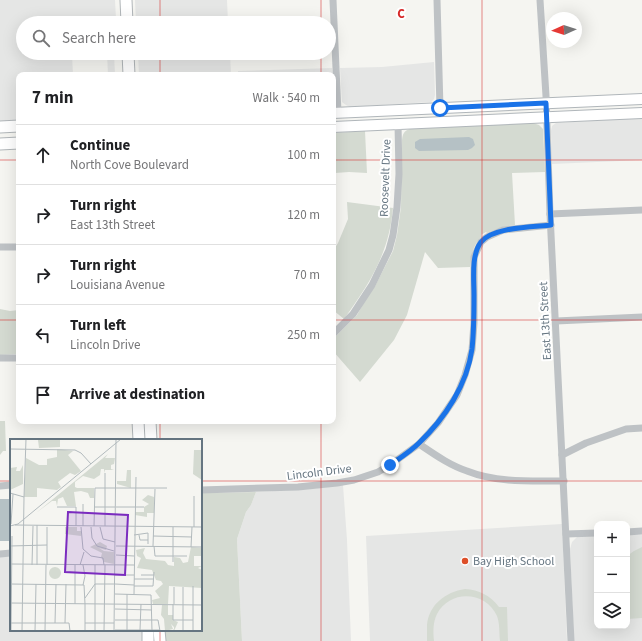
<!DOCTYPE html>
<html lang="en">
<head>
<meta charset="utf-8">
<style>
  :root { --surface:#fff; --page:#f6f6f6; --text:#202124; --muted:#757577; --line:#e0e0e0 }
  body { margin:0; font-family:"Source Sans 3",sans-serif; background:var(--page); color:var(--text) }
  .controls { position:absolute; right:12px; bottom:12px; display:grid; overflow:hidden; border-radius:8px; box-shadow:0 4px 16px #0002 }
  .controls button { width:36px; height:36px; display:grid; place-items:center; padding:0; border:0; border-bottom:1px solid var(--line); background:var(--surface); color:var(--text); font:20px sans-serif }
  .compass { position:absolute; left:546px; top:12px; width:36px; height:36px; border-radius:50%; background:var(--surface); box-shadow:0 4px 16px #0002; rotate:267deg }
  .stop { position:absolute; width:12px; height:12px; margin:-9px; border:3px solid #1a73e8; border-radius:50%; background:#fff }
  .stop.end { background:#1a73e8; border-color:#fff; box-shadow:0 1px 4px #0008 }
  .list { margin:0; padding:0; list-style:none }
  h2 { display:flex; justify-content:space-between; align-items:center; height:52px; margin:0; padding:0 16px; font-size:17px }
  h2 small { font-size:13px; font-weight:400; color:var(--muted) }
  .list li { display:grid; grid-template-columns:26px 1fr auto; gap:12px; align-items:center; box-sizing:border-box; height:60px; padding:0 16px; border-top:1px solid var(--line) }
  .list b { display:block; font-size:15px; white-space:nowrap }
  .list p { margin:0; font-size:13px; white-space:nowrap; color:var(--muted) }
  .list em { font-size:13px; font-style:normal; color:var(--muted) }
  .icon { flex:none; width:22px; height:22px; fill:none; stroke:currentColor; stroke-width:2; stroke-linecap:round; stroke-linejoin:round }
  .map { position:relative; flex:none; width:642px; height:641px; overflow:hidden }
  .search { position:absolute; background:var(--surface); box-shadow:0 4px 16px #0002; left:16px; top:16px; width:320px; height:44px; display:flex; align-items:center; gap:10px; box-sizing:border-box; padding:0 14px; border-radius:22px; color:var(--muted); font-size:15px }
  .panel { position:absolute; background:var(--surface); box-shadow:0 4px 16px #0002; left:16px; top:72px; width:320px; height:352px; border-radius:8px }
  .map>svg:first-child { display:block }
</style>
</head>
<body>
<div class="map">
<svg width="642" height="641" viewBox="0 0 642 641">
  <rect width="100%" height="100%" fill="#f5f5f1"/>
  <!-- built -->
  <g fill="#e5e6e5">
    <polygon points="0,0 115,0 116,19 115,23 23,23 23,53 78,53 72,54 73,75 19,75 19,121 0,122"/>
    <polygon points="135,0 227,0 228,23 136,23"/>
    <polygon points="107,53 114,53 115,75 108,75"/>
    <polygon points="138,53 230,53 231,75 139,75"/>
    <polygon points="434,62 435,95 434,99 431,102 350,107 346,105 342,102 340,68 382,67"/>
    <polygon points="332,68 333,75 238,75 238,71"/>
    <polygon points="642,118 642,160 552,164 551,131 552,126 556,123"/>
    <polygon points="343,485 347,540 351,641 242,641 237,539 246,512 251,505 256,492 311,489"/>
    <polygon points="562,524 567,641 370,641 366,536"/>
    <polygon points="627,535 642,535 642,641 574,641 570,549 572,542 577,537 597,536 597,626 627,626"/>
    <polygon points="0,557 11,557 11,630 143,630 143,641 0,641"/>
  </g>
  <!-- green -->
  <g fill="#d4dad1">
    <path d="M533,123l6,2 4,4 2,43 -33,1 3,52 -13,2 -15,6 -1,-1 -5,3 1,1c-9,9 -11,20 -12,31l-32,1 -13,-16 -18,63 -13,25 -34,42 -27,-31v-12l24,-24 10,-18 8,-11 18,-35 4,-16 4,-28 1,-67c1,-7 2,-9 8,-11z"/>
    <polygon points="365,131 367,173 349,172 335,173 334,133"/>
    <path d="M347,202l46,6c-4,45 -23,75 -49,111l-11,-9v-59l5,-8 10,-24z"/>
    <polygon points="0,309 10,311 19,310 19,354 0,355"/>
    <polygon points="0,421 5,421 6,451 3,451 0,455"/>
    <polygon points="256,492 251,505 246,512 237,539 242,641 165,641 164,630 201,630 201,493"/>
    <polygon points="642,547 642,618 627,619 627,556 634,551"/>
    <path d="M465,589c14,1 25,6 34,18h8l1,34h-8c-1,-8 0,-17 -3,-25 -11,-25 -47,-27 -60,-2 -4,8 -4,17 -3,27h-7c0,-5 0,-10 0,-16 2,-20 18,-33 38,-36z"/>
  </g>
  <!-- water -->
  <g fill="#b5c1c5">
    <polygon points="469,137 473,139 475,145 472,148 468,150 419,151 415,148 415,142 420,139"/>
    <rect x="0" y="499" width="11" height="42"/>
  </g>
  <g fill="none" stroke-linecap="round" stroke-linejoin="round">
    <defs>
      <g id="secondary">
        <polyline points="333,113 642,99"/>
        <polyline points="333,127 642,113"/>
      </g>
      <g id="primary">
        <polyline points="126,0 127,23"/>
        <polyline points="128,53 129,75"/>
        <polyline points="0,127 19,126"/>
        <polyline points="0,144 19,143"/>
        <polyline points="138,421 139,440"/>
        <polyline points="150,421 151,440"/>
        <polyline points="148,630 148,641"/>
        <polyline points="159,630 160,641"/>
      </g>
    </defs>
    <!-- secondary casing -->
    <use href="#secondary" stroke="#b0b6ba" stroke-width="12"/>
    <!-- primary casing -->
    <use href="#primary" stroke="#b1b6b9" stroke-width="13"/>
    <!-- minor -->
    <g stroke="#bec2c5" stroke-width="7">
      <polyline points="333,0 338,113"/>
      <polyline points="437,0 440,108"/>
      <polyline points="540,0 546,96 550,214 571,641"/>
      <polyline points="550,214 642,210"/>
      <polyline points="0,247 19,247"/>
      <polyline points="556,321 642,317"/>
      <polyline points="333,334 353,314 372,285 389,250 393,235 397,207 399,174 398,124"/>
      <polyline points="0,358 19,358"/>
      <path d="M419,444c15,10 30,21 48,27 30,12 64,10 97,10"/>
      <polyline points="562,455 586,443 626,429 642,428"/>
      <polyline points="0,486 11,485"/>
      <polyline points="201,490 298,487 337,483 354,480 378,472 390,465 419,444 438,423 457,395 465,375 472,350 474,323 474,257 481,242 487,237 503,230 551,225"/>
      <polyline points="627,532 642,531"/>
      <polyline points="566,534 597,533"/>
      <polyline points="0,554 11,553"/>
    </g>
    <!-- secondary -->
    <use href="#secondary" stroke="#fff" stroke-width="10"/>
    <!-- primary -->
    <use href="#primary" stroke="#fff" stroke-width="11"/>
  </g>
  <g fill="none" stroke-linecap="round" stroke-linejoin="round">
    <!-- route -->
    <path stroke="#1a73e8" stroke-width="5" d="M390,465c10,-7 21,-14 29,-22 26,-25 48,-58 53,-94 2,-18 2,-36 2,-54 0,-16 -3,-40 7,-53 12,-15 52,-15 70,-17l-5,-122 -106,5"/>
  </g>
  <!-- grid -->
  <path fill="none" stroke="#d62828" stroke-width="1" stroke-opacity="0.55" d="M160,0v23M321,0v23M482,0v641M160,53v22M321,53v22M0,160h19M333,160h309M0,320h19M333,320h309M160,421v19M321,421v220M0,481h11M201,481h441M160,630v11"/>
  <!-- markers -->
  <circle fill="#dd4f29" stroke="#fff" stroke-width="1.5" cx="465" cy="561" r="4"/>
  <g text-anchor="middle" stroke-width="4" stroke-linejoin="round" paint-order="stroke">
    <!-- street labels -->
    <g font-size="12" fill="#657581" stroke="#fff">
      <text transform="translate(385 178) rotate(-88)" y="4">Roosevelt Drive</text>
      <text transform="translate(545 321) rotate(-93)" y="4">East 13th Street</text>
      <text transform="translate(319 472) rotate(-7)" y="4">Lincoln Drive</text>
    </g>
    <!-- poi labels -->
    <g font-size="12" fill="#657581" stroke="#fff" text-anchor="start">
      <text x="473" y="565">Bay High School</text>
    </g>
  </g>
  <!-- overview -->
  <g transform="translate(10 439)">
    <rect width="192" height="192" fill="#f5f5f1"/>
    <path d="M19,0h31v8l-21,1 -1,-8zM47,10l16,2 -5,4 13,16 -6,4 -5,-2 -12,9 3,5 -4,3 -20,-2v9h-13l2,-39 13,7h8v-6l10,-2zM184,11h8v30l-9,-6zM98,15l-3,4h10l-1,6 -3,1v4l3,1h-9l-1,3v-4h-3l-1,6 -6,4 -11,-3 -8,6v5l2,1h17v10h-4l-2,-5 -7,-2 -7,1 2,14h-9l-4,-9 -5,2 -1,7 -1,-5h-4l-16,12zM13,26v19l-13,6v-22l7,-1 -1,4h4zM117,31h4v18l-14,-4v-3h9zM138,56l6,2v16h-7v4l-12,-2v-3h9v-5l5,-3 -7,-4zM55,88h12v4h4v5l-16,-2zM90,103l7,4 -1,4 -7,-2 5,3 10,1v12l-10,-2 -3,-5 1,-4 -12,-6zM181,108l11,1v8h-8v10h8l-4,2 4,2v18l-33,-2 -1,18h-15l-1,-4 8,-2 -5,-7 8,-7 -2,-3 -5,-1 -4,-10 -15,-2 4,-10 -4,-2 -1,-6 9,-2 -2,5 3,6 19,2 3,4 6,1v-9l6,1 3,5 5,-1zM39 134a6 6 0 1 1 12 0a6 6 0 1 1-12 0ZM152,166h6v10h5v5l5,2 -4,9h-2l2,-2v-2l-3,-3 2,5 -8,2 -1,-12 -3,-4z" fill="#d4dad1"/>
    <path fill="none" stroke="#b2babd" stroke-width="1" d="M0,10l65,1 6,3 10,11M0,54l14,4 -2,134M14,58l2,-58M47,68h19v19M84,68h21M106,68h28M1,85l2,-30M5,86l187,2M0,87l8,-2 103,-85M73,87v-22M84,87l1,-38h72M95,87v-53M71,88l2,22 8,7 12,2 1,7M81,88l1,11 5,8 17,5M90,88l3,12 12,3M163,88v35M184,88v-31M124,96l14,-2v11M129,96l1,5h8M143,97l39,1M0,107l37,-1M106,107l86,1M143,107l2,-57M144,107l1,10h32M181,108l1,-20M106,116l18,1M0,125l124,1M22,126l1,-39M27,126v-40M37,126v-38M70,126l4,-13M105,136h19M131,136h13M124,140h19M0,145l74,1 1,19M105,145l19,1M73,146l2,-9 -2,-11M124,147h19l1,-14M183,147v45M105,155l36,1 1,36M124,155l2,-117M75,159l10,-14h19M0,164l192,2M65,165v-39M163,165v16h20M164,165v-17M105,170l37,1M105,181h43l2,11M0,184h59l1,8M45,184l1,-39M55,184l1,-39M75,184h29M105,191h45M117,191v-36M130,191l1,-26M1,192l1,-95M25,192l1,-47M35,192l1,-66M75,192v-27M85,192v-66M94,192l1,-66M104,192l2,-192M173,192v-44"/>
    <path fill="#7b2cbf" fill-opacity="0.15" stroke="#7b2cbf" stroke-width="2" d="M58,73l60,3 -3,60 -60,-3z"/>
    <rect width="192" height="192" fill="none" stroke="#657581" stroke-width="2"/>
  </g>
  <g font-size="13" text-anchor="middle" font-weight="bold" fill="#d62828" stroke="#fff" stroke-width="4" stroke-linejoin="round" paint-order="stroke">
    <text x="401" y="18">C</text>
  </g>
</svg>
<div class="controls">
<button>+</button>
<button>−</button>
<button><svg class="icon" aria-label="layers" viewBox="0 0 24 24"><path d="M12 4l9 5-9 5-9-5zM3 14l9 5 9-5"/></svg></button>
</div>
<svg class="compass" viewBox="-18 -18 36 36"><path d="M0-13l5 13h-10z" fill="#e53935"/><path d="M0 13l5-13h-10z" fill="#757577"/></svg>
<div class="stop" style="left:440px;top:108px"></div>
<div class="stop end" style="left:390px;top:465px"></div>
<div class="search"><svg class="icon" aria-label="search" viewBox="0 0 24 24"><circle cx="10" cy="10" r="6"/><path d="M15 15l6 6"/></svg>Search here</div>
<section class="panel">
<h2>7 min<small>Walk · 540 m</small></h2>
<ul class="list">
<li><svg class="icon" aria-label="ahead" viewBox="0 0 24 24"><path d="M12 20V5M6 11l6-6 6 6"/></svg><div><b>Continue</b><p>North Cove Boulevard</p></div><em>100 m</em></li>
<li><svg class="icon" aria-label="right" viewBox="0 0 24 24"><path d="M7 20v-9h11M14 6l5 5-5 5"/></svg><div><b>Turn right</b><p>East 13th Street</p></div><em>120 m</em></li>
<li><svg class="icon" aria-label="right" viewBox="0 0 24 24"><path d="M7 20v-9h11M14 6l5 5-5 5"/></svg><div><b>Turn right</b><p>Louisiana Avenue</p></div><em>70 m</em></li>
<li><svg class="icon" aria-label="left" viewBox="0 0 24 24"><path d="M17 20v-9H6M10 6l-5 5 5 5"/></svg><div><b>Turn left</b><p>Lincoln Drive</p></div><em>250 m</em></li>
<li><svg class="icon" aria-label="arrive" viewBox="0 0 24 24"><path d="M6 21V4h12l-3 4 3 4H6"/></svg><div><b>Arrive at destination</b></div></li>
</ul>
</section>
</div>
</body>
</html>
